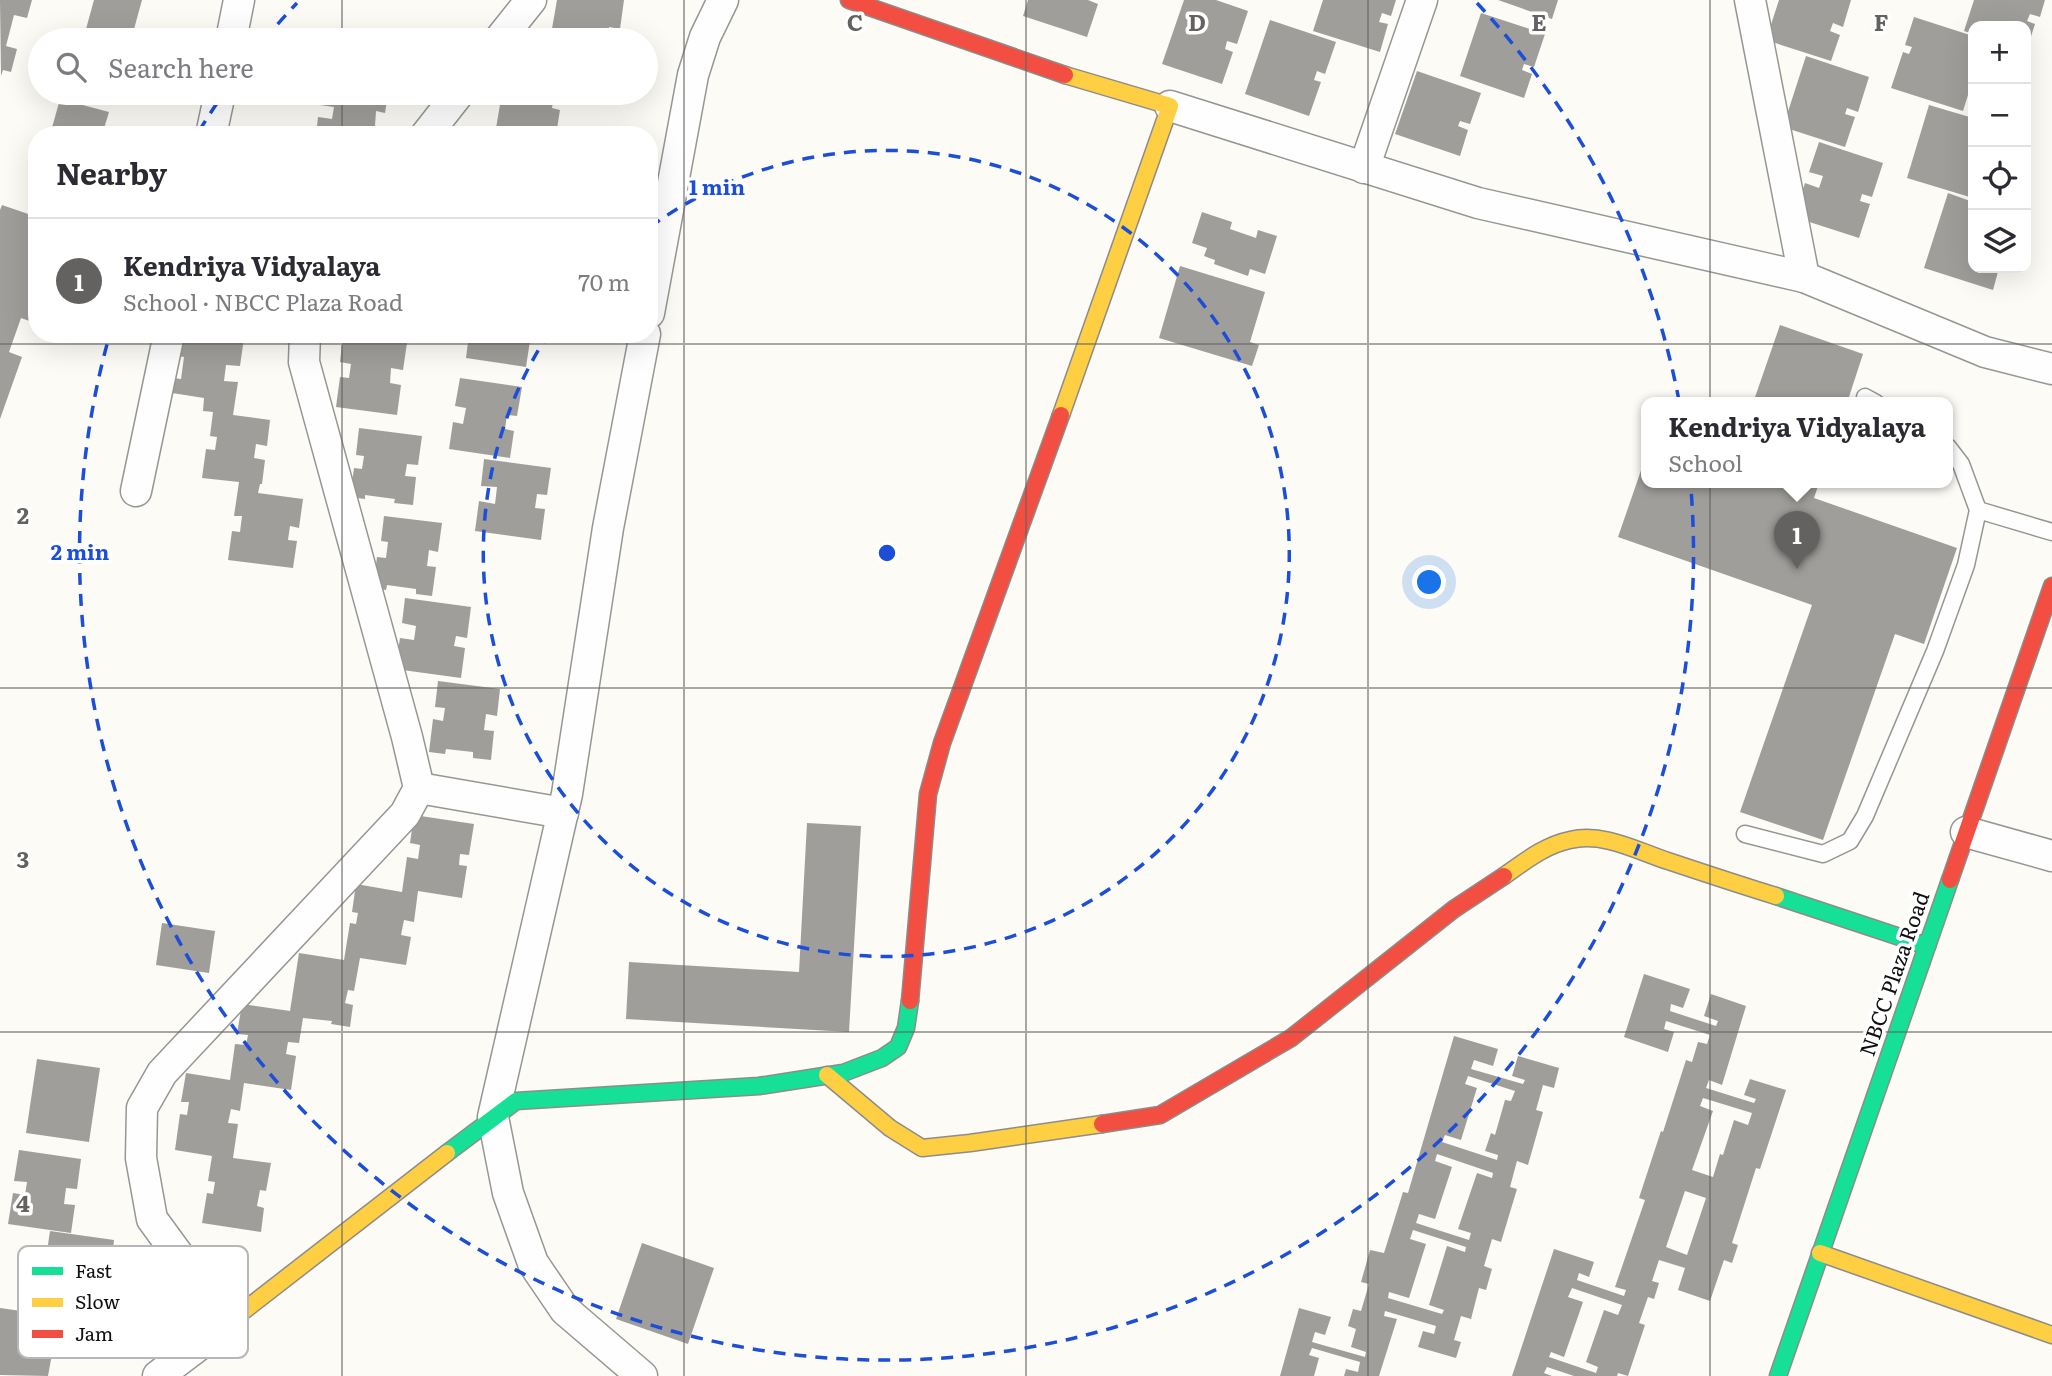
<!DOCTYPE html>
<html lang="en">
<head>
<meta charset="utf-8">
<style>
  :root { --surface:#fff; --page:#f2f2f3; --text:#2b2b33; --muted:#7c7c81; --line:#e1e1e2; --accent:#636260 }
  body { margin:0; font-family:Literata,serif; background:var(--page); color:var(--text) }
  .controls { position:absolute; right:21px; top:21px; display:grid; overflow:hidden; border-radius:14px; box-shadow:0 7px 28px #0002 }
  .controls button { width:63px; height:63px; display:grid; place-items:center; padding:0; border:0; border-bottom:2px solid var(--line); background:var(--surface); color:var(--text); font:35px sans-serif }
  .you { position:absolute; left:1430px; top:583px; width:24px; height:24px; margin:-18px; border:5px solid #fff; border-radius:50%; background:#1a73e8; box-shadow:0 0 0 10px #1a73e833 }
  .badge { display:grid; place-items:center; width:46px; height:46px; border-radius:50%; background:var(--accent); color:#fff; font-size:23px; font-weight:700 }
  .pin { position:absolute; translate:-50% -58px; filter:drop-shadow(0 2px 4px #0008) }
  .pin::after { content:''; position:absolute; top:37px; width:24px; height:21px; background:inherit; clip-path:polygon(0 0,100% 0,50% 100%) }
  .popup { position:absolute; left:1641px; top:397px; width:312px; height:91px; box-sizing:border-box; display:grid; place-content:center; border-radius:14px; background:var(--surface); filter:drop-shadow(0 2px 5px #0005); font-size:23px; white-space:nowrap; color:var(--muted) }
  .popup b { font-size:26px; color:var(--text) }
  .popup::after { content:''; position:absolute; left:50%; top:100%; margin-left:-14px; border:14px solid transparent; border-top-color:var(--surface) }
  .list { margin:0; padding:0; list-style:none }
  h2 { display:flex; justify-content:space-between; align-items:center; height:91px; margin:0; padding:0 28px; font-size:30px }
  h2 small { font-size:23px; font-weight:400; color:var(--muted) }
  .list li { display:grid; grid-template-columns:46px 1fr auto; gap:21px; align-items:center; box-sizing:border-box; height:126px; padding:0 28px; border-top:2px solid var(--line) }
  .list b { display:block; font-size:26px; white-space:nowrap }
  .list p { margin:0; font-size:23px; white-space:nowrap; color:var(--muted) }
  .list em { font-size:23px; font-style:normal; color:var(--muted) }
  .icon { flex:none; width:38px; height:38px; fill:none; stroke:currentColor; stroke-width:2; stroke-linecap:round; stroke-linejoin:round }
  .map { position:relative; flex:none; width:2052px; height:1376px; overflow:hidden }
  .search { position:absolute; background:var(--surface); box-shadow:0 7px 28px #0002; left:28px; top:28px; width:630px; height:77px; display:flex; align-items:center; gap:18px; box-sizing:border-box; padding:0 24px; border-radius:38px; color:var(--muted); font-size:26px }
  .panel { position:absolute; background:var(--surface); box-shadow:0 7px 28px #0002; left:28px; top:126px; width:630px; height:217px; border-radius:28px }
  .map>svg:first-child { display:block }
</style>
</head>
<body>
<div class="map">
<svg width="2052" height="1376" viewBox="0 0 2052 1376">
  <rect width="100%" height="100%" fill="#fcfbf6"/>
  <!-- building -->
  <g fill="#a09e9b" fill-rule="evenodd">
    <polygon points="0,0 32,0 27,18 14,15 6,46 17,49 11,72 3,70 1,76"/>
    <polygon points="94,0 142,0 131,40 83,40"/>
    <polygon points="557,0 624,0 620,29 609,27 607,40 550,40"/>
    <polygon points="1028,0 1088,0 1098,4 1087,37 1023,16"/>
    <polygon points="1184,0 1216,0 1248,11 1237,44 1227,41 1225,49 1233,52 1222,84 1162,64"/>
    <polygon points="1323,0 1396,0 1391,16 1382,13 1379,22 1388,24 1380,52 1313,31"/>
    <polygon points="1498,0 1558,0 1552,19"/>
    <polygon points="1779,0 1851,0 1843,27 1833,23 1830,31 1840,35 1831,61 1766,40"/>
    <polygon points="1974,0 2045,0 2040,17 2030,14 2027,21 2035,24 2026,52 2026,26 1973,26 1973,34 1964,31"/>
    <polygon points="1481,13 1545,34 1534,67 1524,64 1522,70 1532,74 1524,98 1460,76"/>
    <polygon points="1914,17 1973,36 1973,79 1963,111 1891,88 1903,52 1909,54 1912,47 1905,45"/>
    <polygon points="1270,20 1336,42 1325,74 1317,71 1314,80 1321,82 1309,116 1245,94"/>
    <polygon points="1806,56 1869,77 1858,112 1847,108 1845,114 1855,117 1845,147 1783,127"/>
    <polygon points="1417,71 1481,93 1470,124 1460,121 1458,126 1468,130 1460,156 1395,134"/>
    <polygon points="322,93 388,93 385,113 376,111 375,126 382,127 381,135 316,135 318,117 332,119 334,107 320,105"/>
    <polygon points="502,93 563,93 563,97 554,96 552,108 560,110 556,135 533,135 496,128"/>
    <polygon points="60,99 109,112 102,135 50,135"/>
    <polygon points="1929,105 1973,118 1973,198 1907,178"/>
    <polygon points="1819,142 1883,163 1872,197 1862,194 1860,201 1870,204 1859,238 1794,217 1805,183 1819,188 1823,176 1809,172"/>
    <polygon points="1948,193 1973,202 1973,268 1999,268 1993,290 1924,268"/>
    <polygon points="2,205 37,217 37,317 35,323 21,318 9,352 22,357 0,419 0,210"/>
    <polygon points="1202,212 1232,222 1230,229 1256,238 1258,230 1277,236 1265,274 1250,269 1248,276 1214,264 1215,260 1204,256 1207,248 1192,243"/>
    <polygon points="1180,266 1265,292 1250,342 1259,345 1252,366 1159,338"/>
    <polygon points="1780,325 1863,354 1847,403 1753,403"/>
    <polygon points="180,334 214,334 244,338 240,366 226,365 224,381 238,382 233,415 270,420 267,446 256,444 254,458 265,460 262,484 260,484 258,493 303,499 299,528 290,526 288,540 297,541 293,568 228,560 232,531 240,532 242,516 234,516 239,482 202,478 206,449 215,450 217,437 210,436 213,412 203,411 204,398 172,393 174,378 181,379 184,357 177,356"/>
    <polygon points="343,334 407,343 403,370 391,368 390,383 401,385 397,415 336,407 340,377 349,378 351,364 340,362"/>
    <polygon points="469,334 531,334 526,367 466,358"/>
    <polygon points="460,378 522,387 517,416 507,415 505,429 514,431 510,458 449,449 453,422 463,424 466,408 455,406"/>
    <polygon points="359,428 422,436 418,465 407,464 405,476 416,477 413,505 394,503 395,499 365,495 365,499 350,497 354,468 362,469 364,456 356,455"/>
    <polygon points="1646,456 1646,483 1819,483 1814,498 1957,548 1924,644 1895,634 1823,840 1740,812 1812,605 1618,537"/>
    <polygon points="484,459 551,468 547,495 537,494 535,508 545,509 541,540 475,531 479,501 495,504 497,487 481,486"/>
    <polygon points="384,516 442,523 438,552 429,550 427,566 436,567 432,596 416,594 416,589 387,585 386,590 373,588 377,557 386,558 388,542 381,541"/>
    <polygon points="405,598 471,607 467,638 456,636 454,646 465,648 461,678 395,669 400,638 414,640 416,626 402,623"/>
    <polygon points="438,681 500,689 497,716 486,714 484,730 494,731 491,760 473,758 473,752 446,749 445,754 429,752 433,719 443,721 445,708 435,707"/>
    <polygon points="414,815 474,824 469,855 460,854 459,865 467,866 462,898 418,891 414,922 404,920 401,935 411,937 406,965 360,958 354,991 348,990 345,1003 353,1005 350,1027 331,1024 332,1021 303,1018 299,1043 288,1042 286,1054 296,1056 291,1090 244,1083 240,1111 231,1109 228,1123 238,1124 233,1158 271,1163 266,1191 260,1190 257,1206 264,1208 261,1232 202,1223 207,1193 213,1194 215,1182 208,1181 212,1156 175,1150 180,1114 187,1115 189,1102 181,1102 186,1073 230,1080 235,1044 246,1045 248,1035 237,1034 242,1004 290,1011 299,953 344,960 350,923 356,924 358,913 352,912 356,884 402,892 407,857 418,859 420,845 410,843"/>
    <polygon points="807,823 861,826 849,1032 626,1019 629,962 799,972"/>
    <polygon points="162,923 215,931 209,973 156,965"/>
    <path d="M1644,974l46,15 -7,19 -12,-4 -1,7 46,15 2,-5 -14,-5 7,-22 35,12 -24,79 -13,-5 -3,8 48,15 2,-4 -12,-4 6,-16 36,11 -26,79 -4,-1 -24,75 6,2 -6,18 -8,-3 -14,41 -32,-11 7,-22 -26,-8 -7,21 7,2 -5,16 -6,-2 -9,26 6,2 -17,51 -10,-3 -1,3h-43l-27,-9 -3,6 8,3h-40l42,-127 40,13 -5,15 -10,-4 -2,7 47,16 2,-6 -11,-3 30,-87 -6,-2 22,-67 2,1 23,-72 6,2 6,-20 9,2 3,-9 -44,-14 -2,8 10,3 -6,20 -44,-15zM1703,1098l49,15 -4,12 -14,-5 -11,35 -3,-1 -7,23 -21,-7 21,-59 -13,-5zM1685,1191l21,7 -19,57 -21,-8zM1572,1288l50,17 -4,10 -14,-5 -18,52 12,5 -2,6 -47,-16 2,-5 13,5 19,-55 -15,-5z"/>
    <path d="M1454,1036l44,13 -5,17 -19,-6 -3,9 52,15 2,-4 -13,-4 6,-20 41,12 -5,20 -11,-3 -7,25 7,2 -15,53 -11,-4 -7,26 7,2 -16,53 -9,-3 -8,27 8,3 -6,21 -7,-2 -8,31 -10,-3 -7,24 7,2 -5,16 -38,-11 5,-16 11,3 2,-8 -51,-15 -1,5 13,3 -18,57h-35l2,-7 12,3 2,-10 -48,-14 -3,7 10,3 -5,18h-34l19,-68 32,9 -6,18 -10,-3 -3,10 53,15 1,-5 -15,-5 5,-18 -8,-3 5,-17 8,2 8,-27 -8,-2 9,-32 14,3 19,-61 5,1zM1468,1076l47,15 -4,10 -6,-1 -10,35 -4,-2 -6,18 13,4 -1,5 -55,-18 3,-7 16,5 16,-52 -12,-4zM1437,1154l56,19 -1,5 -15,-5 -19,56 13,4 -2,7 -53,-17 3,-9 16,5 17,-52 -17,-6zM1413,1230l53,17 -1,5 -18,-6 -18,59 15,5 -2,4 -54,-16 1,-6 20,6 17,-54 -16,-5z"/>
    <polygon points="37,1059 100,1068 89,1142 26,1133"/>
    <polygon points="19,1150 81,1159 77,1189 66,1188 64,1204 75,1205 71,1233 8,1224 13,1193 25,1195 27,1182 14,1181"/>
    <polygon points="50,1231 114,1240 110,1275 100,1273 99,1285 108,1286 103,1319 39,1310 44,1278 55,1279 58,1267 45,1265"/>
    <polygon points="642,1243 714,1268 688,1344 616,1319"/>
    <polygon points="0,1308 57,1316 53,1347 42,1346 41,1352 52,1354 48,1376 0,1375"/>
  </g>
  <g fill="none" stroke-linecap="round" stroke-linejoin="round">
    <defs>
      <g id="lane">
        <polyline points="1865,397 1876,403"/>
        <polyline points="1978,510 2052,532"/>
        <polyline points="1745,834 1823,854 1850,841 1865,816 1935,651 1966,565 1978,510 1961,464 1948,447"/>
      </g>
      <g id="street">
        <polyline points="1750,0 1804,277"/>
        <polyline points="231,40 239,0"/>
        <polyline points="499,40 531,0"/>
        <polyline points="1170,106 1478,203 1804,277 1985,352 2052,369"/>
        <polyline points="211,135 220,93"/>
        <polyline points="426,135 459,93"/>
        <polyline points="1364,168 1422,0"/>
        <polyline points="649,313 693,75 705,37 723,0"/>
        <polyline points="136,491 169,334"/>
        <polyline points="419,788 563,813"/>
        <polyline points="1966,832 2052,856"/>
        <polyline points="158,1376 228,1323 152,1219 141,1158 142,1108 162,1073 405,814 419,788 407,737 304,362 305,334"/>
        <polyline points="642,1376 565,1310 533,1263 508,1193 493,1117 567,794 608,528 645,334"/>
      </g>
      <g id="fast">
        <polyline points="1776,896 1927,946"/>
        <polyline points="447,1153 516,1101 759,1086 843,1073 882,1058 898,1047 906,1028 910,1001"/>
        <polyline points="1778,1376 1950,880"/>
      </g>
      <g id="slow">
        <polyline points="1061,415 1170,106 1065,75"/>
        <path d="M1504,876c20,-14 41,-31 66,-36 34,-8 67,11 98,21 36,12 72,24 108,35"/>
        <polyline points="827,1075 890,1128 922,1148 970,1143 1102,1124"/>
        <polyline points="1820,1253 2052,1335"/>
        <polyline points="228,1323 447,1153"/>
      </g>
      <g id="jam">
        <polyline points="849,0 1065,75"/>
        <polyline points="1950,880 2052,586"/>
        <polyline points="910,1001 928,794 942,743 1061,415"/>
        <polyline points="1102,1124 1160,1115 1291,1038 1454,909 1504,876"/>
      </g>
    </defs>
    <!-- lane casing -->
    <use href="#lane" stroke="#969694" stroke-width="19"/>
    <!-- street casing -->
    <use href="#street" stroke="#969694" stroke-width="33"/>
    <!-- fast casing -->
    <use href="#fast" stroke="#8d8c8a" stroke-width="19"/>
    <!-- slow casing -->
    <use href="#slow" stroke="#8d8c8a" stroke-width="19"/>
    <!-- jam casing -->
    <use href="#jam" stroke="#8d8c8a" stroke-width="19"/>
    <!-- lane -->
    <use href="#lane" stroke="#fffefe" stroke-width="16"/>
    <!-- street -->
    <use href="#street" stroke="#fffefe" stroke-width="30"/>
    <!-- fast -->
    <use href="#fast" stroke="#16e098" stroke-width="16"/>
    <!-- slow -->
    <use href="#slow" stroke="#ffcf43" stroke-width="16"/>
    <!-- jam -->
    <use href="#jam" stroke="#f24e42" stroke-width="16"/>
  </g>
  <!-- grid -->
  <path fill="none" stroke="#636260" stroke-width="2" stroke-opacity="0.55" d="M342,0v40M684,0v1376M1026,0v1376M1368,0v1376M1710,0v1376M342,93v42M342,334v1042M0,344h2052M0,688h2052M0,1032h2052"/>
  <!-- distance rings -->
  <g fill="none" stroke="#1d4ed8" stroke-width="3.5" stroke-dasharray="12 9">
    <path d="M650 227A403 403 0 1 1 547 336"/>
    <path d="M199 131A807 807 0 0 1 222 96M264 40A807 807 0 0 1 297 3M1477 3A807 807 0 1 1 109 337"/>
  </g>
  <g text-anchor="middle" stroke-width="7" stroke-linejoin="round" paint-order="stroke">
    <!-- street labels -->
    <g font-size="21" fill="#101010" stroke="#fff">
      <text transform="translate(1895 974) rotate(-71)" y="7">NBCC Plaza Road</text>
    </g>
  </g>
  <!-- legend -->
  <rect x="18" y="1246" width="230" height="112" rx="10" fill="#fff" stroke="#b7b7b7" stroke-width="2"/>
  <rect x="32" y="1267" width="31" height="8" fill="#16e098"/>
  <rect x="32" y="1298" width="31" height="9" fill="#ffcf43"/>
  <rect x="32" y="1330" width="31" height="8" fill="#f24e42"/>
  <g font-size="19" fill="#101010">
    <text x="75" y="1278">Fast</text>
    <text x="75" y="1309">Slow</text>
    <text x="75" y="1341">Jam</text>
  </g>
  <g font-size="23" text-anchor="middle" font-weight="bold" fill="#636260" stroke="#fff" stroke-width="7" stroke-linejoin="round" paint-order="stroke">
    <text x="855" y="31">C</text>
    <text x="1197" y="31">D</text>
    <text x="1539" y="31">E</text>
    <text x="1881" y="31">F</text>
    <text x="23" y="524">2</text>
    <text x="23" y="868">3</text>
    <text x="23" y="1212">4</text>
  </g>
  <circle cx="887" cy="553" r="10" fill="#1d4ed8" stroke="#fff" stroke-width="3.5"/>
  <g font-size="21" text-anchor="middle" font-weight="bold" fill="#1d4ed8" stroke="#fff" stroke-width="7" stroke-linejoin="round" paint-order="stroke">
    <text x="717" y="195">1 min</text>
    <text x="80" y="560">2 min</text>
  </g>
</svg>
<div class="controls">
<button>+</button>
<button>−</button>
<button><svg class="icon" aria-label="locate" viewBox="0 0 24 24"><circle cx="12" cy="12" r="6"/><path d="M12 2v4M12 18v4M2 12h4M18 12h4"/></svg></button>
<button><svg class="icon" aria-label="layers" viewBox="0 0 24 24"><path d="M12 4l9 5-9 5-9-5zM3 14l9 5 9-5"/></svg></button>
</div>
<div class="you"></div>
<div class="pin badge" style="left:1797px;top:569px">1</div>
<div class="popup"><b>Kendriya Vidyalaya</b>School</div>
<div class="search"><svg class="icon" aria-label="search" viewBox="0 0 24 24"><circle cx="10" cy="10" r="6"/><path d="M15 15l6 6"/></svg>Search here</div>
<section class="panel">
<h2>Nearby<small></small></h2>
<ul class="list">
<li><span class="badge">1</span><div><b>Kendriya Vidyalaya</b><p>School · NBCC Plaza Road</p></div><em>70 m</em></li>
</ul>
</section>
</div>
</body>
</html>
